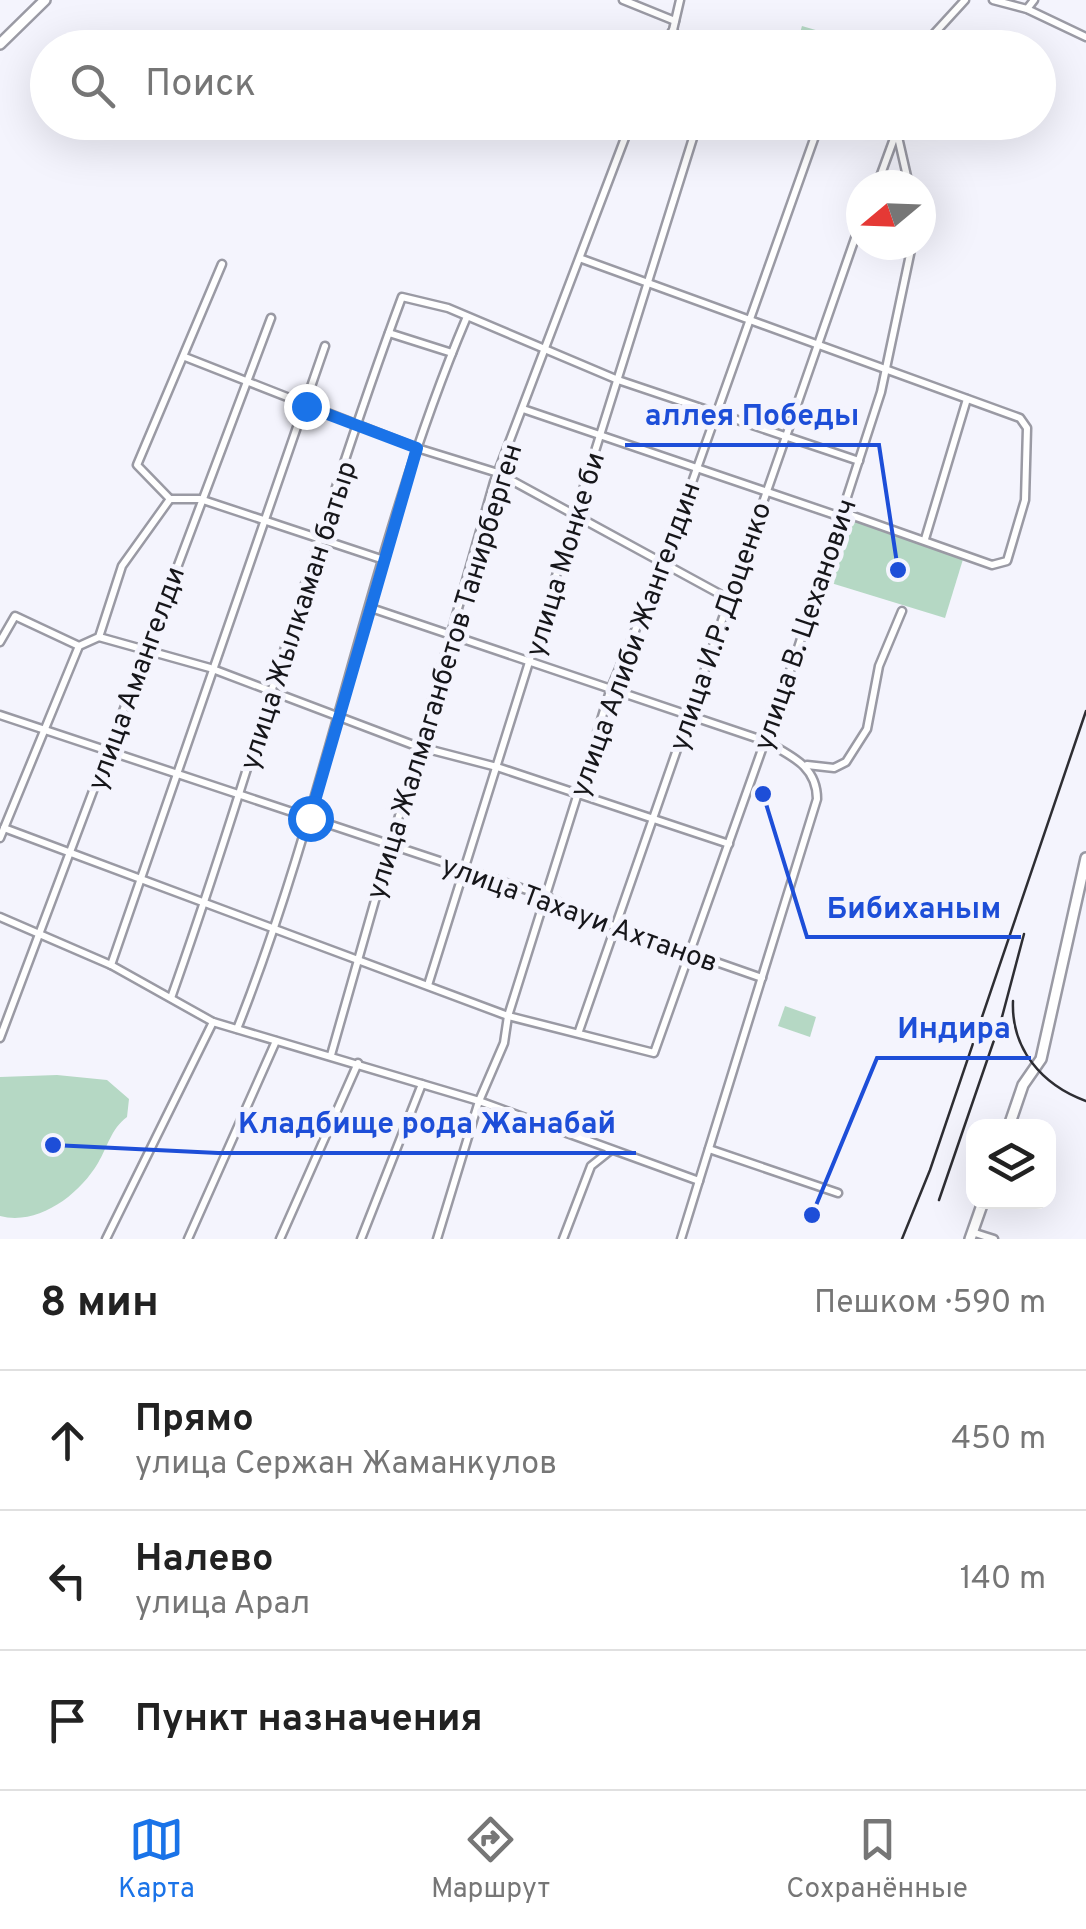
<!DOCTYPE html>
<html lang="ru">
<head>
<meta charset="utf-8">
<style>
  :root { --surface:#fff; --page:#f6f6f6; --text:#222; --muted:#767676; --line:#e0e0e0; --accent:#1a73e8 }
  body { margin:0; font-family:Overpass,sans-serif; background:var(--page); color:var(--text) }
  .controls { position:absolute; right:30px; bottom:30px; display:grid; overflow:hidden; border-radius:20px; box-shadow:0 10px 40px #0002 }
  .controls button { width:90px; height:90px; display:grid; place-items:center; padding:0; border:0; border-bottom:2px solid var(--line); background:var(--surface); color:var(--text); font:50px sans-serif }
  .compass { position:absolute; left:846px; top:170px; width:90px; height:90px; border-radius:50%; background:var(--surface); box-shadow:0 10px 40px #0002; rotate:251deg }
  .stop { position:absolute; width:30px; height:30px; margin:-22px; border:8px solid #1a73e8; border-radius:50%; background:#fff }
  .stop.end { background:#1a73e8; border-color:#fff; box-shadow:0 2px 10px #0008 }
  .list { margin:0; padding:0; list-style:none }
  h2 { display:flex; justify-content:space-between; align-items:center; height:130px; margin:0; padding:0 40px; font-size:42px }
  h2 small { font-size:32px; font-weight:400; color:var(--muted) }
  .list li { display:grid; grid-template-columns:65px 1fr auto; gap:30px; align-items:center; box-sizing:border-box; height:140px; padding:0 40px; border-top:2px solid var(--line) }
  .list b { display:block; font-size:38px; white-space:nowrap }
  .list p { margin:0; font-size:32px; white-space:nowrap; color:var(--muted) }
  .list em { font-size:32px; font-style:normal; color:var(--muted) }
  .icon { flex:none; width:55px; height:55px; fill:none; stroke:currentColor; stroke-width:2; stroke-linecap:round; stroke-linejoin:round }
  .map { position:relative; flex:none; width:1086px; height:1239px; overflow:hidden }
  .search { position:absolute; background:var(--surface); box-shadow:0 10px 40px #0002; left:30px; right:30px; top:30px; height:110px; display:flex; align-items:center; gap:25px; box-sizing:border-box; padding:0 35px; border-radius:55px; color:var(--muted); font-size:38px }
  .sheet { height:550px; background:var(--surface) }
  nav { display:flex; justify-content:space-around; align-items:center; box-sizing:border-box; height:140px; border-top:2px solid var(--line); background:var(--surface); font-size:28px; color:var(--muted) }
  nav a { display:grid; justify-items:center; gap:5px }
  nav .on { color:var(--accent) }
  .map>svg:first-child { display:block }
</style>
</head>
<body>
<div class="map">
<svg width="1086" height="1239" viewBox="0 0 1086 1239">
  <rect width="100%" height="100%" fill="#f4f4fd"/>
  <!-- green -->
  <g fill="#b5d8c4">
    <polygon points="802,26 853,41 852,47 796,47"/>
    <polygon points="854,517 964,556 945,618 831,583"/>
    <polygon points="785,1006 816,1017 810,1037 778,1026"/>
    <path d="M57,1075l50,5 22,19 -2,18c-16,12 -19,29 -29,46 -19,32 -60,63 -98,53v-139z"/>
  </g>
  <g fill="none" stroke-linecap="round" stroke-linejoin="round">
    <defs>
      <g id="street">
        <polyline points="623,0 675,21"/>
        <polyline points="993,0 1027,9 1086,37"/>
        <polyline points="1027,9 1034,0"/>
        <polyline points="673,30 683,48"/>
        <polyline points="661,48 673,30 680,0"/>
        <polyline points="921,48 965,0"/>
        <polyline points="864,122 898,137 909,185"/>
        <polyline points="877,185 900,122"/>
        <polyline points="582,259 1020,418 1027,428 1025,500 1007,561 992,565 842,512"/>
        <polyline points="389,333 452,353"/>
        <polyline points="185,357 417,448 498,473 729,599"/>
        <polyline points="523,409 841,517"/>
        <polyline points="170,499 137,465 222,264"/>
        <polyline points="170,499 200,499 384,560"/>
        <polyline points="925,539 967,399"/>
        <path d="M371,608l394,133c26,15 52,25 52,58l-136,440"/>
        <polyline points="99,637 210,668 416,746 497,767 729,844"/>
        <polyline points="0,642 15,616 79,646"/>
        <polyline points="0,715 545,896 616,927 762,978"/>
        <polyline points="807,765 834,768 846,762 867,729 879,666 902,611"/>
        <polyline points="4,828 508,1016 654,1053 797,651 881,392 912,245"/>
        <polyline points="0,838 79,646 99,637 122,566 170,499"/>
        <polyline points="0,917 111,965 213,1022 479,1101 699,1181"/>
        <polyline points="111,965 325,346"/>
        <polyline points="428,985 698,122"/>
        <path d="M171,998c82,-231 145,-470 231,-701l46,11 170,72 241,81"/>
        <path d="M237,1029c92,-231 132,-481 229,-710"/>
        <polyline points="579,1031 861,221"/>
        <polyline points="0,1038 271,318"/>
        <polyline points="331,1055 494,482 631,122"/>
        <polyline points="709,1149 838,1193"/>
        <polyline points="972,1232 994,1239"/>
        <polyline points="106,1239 213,1022"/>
        <polyline points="188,1239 276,1041"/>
        <polyline points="280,1239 358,1063"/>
        <polyline points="361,1239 422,1084"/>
        <polyline points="437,1239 479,1101 504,1043 508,1016 611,688 663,564 820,122"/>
        <polyline points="563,1239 591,1166 611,1150"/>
      </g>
      <g id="secondary">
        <polyline points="0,44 45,0"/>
        <polyline points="1009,1126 1023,1085 1041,1059 1086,858"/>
        <polyline points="970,1239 983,1202"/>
      </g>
    </defs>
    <!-- street casing -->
    <use href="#street" stroke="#9a9aa4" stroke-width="11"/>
    <!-- secondary casing -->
    <use href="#secondary" stroke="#9a9aa4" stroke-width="14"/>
    <!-- street -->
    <use href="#street" stroke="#fff" stroke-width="6"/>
    <!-- secondary -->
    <use href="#secondary" stroke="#fff" stroke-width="9"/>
    <!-- rail -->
    <g stroke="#2e2e33" stroke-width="2.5">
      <path d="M1013,1001c-2,48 29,84 73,100"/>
      <polyline points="939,1200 1002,1017 1024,934"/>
      <polyline points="902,1239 930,1170 1086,711"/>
    </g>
  </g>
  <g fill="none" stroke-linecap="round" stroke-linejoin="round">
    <!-- route -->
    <polyline stroke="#1a73e8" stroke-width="12" points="306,406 417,448 310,818"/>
  </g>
  <g text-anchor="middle" stroke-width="10" stroke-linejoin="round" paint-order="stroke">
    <!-- street labels -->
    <g font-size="28" fill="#16161a" stroke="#f4f4fd">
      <text transform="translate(564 554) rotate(-73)" y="10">улица Монке би</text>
      <text transform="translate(297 615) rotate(-72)" y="10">улица Жылкаман батыр</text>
      <text transform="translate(804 624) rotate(-71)" y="10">улица В. Цеханович</text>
      <text transform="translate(719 626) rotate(-71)" y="10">улица И.Р. Доценко</text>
      <text transform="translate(634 639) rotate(-70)" y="10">улица Алиби Жангелдин</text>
      <text transform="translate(443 671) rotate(-73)" y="10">улица Жалмаганбетов Танирберген</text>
      <text transform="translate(135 678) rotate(-70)" y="10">улица Амангелди</text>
      <text transform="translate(580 913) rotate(20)" y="10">улица Тахауи Ахтанов</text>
    </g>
  </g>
  <!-- callouts -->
  <path fill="none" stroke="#1d4ed8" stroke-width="4" d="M898 570L879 445H625M763 794L807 937H1021M812 1215L877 1058H1031M53 1145L218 1153H636"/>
  <g fill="#1d4ed8" stroke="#f4f4fd" stroke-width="4">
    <circle cx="898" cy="570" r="10"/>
    <circle cx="763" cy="794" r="10"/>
    <circle cx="812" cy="1215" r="10"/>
    <circle cx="53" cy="1145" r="10"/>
  </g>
  <g font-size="30" text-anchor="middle" font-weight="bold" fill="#1d4ed8" stroke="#f4f4fd" stroke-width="10" stroke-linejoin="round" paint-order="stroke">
    <text x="752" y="425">аллея Победы</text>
    <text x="914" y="918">Бибиханым</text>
    <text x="954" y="1038">Индира</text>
    <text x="427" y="1133">Кладбище рода Жанабай</text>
  </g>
</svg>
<div class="controls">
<button><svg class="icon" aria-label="layers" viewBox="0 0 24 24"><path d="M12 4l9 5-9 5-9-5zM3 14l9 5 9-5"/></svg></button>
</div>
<svg class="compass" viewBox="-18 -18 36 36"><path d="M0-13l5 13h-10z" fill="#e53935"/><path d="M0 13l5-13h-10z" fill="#767676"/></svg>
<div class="stop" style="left:310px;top:818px"></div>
<div class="stop end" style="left:306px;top:406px"></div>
<div class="search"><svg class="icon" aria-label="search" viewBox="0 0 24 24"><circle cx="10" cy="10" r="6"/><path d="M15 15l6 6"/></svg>Поиск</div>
</div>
<section class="sheet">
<h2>8 мин<small>Пешком · 590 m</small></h2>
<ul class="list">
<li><svg class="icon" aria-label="ahead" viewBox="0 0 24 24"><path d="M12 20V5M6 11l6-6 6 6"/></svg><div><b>Прямо</b><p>улица Сержан Жаманкулов</p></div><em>450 m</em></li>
<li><svg class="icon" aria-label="left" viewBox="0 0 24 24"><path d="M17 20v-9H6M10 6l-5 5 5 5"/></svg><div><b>Налево</b><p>улица Арал</p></div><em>140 m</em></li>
<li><svg class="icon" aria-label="arrive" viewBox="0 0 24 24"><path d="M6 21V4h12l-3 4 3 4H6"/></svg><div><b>Пункт назначения</b></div></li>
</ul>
</section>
<nav>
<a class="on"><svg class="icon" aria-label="map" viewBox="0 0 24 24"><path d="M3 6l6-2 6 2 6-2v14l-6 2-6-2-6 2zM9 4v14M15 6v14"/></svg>Карта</a>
<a><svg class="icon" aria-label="directions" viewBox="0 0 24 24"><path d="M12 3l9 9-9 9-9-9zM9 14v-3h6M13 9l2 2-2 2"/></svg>Маршрут</a>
<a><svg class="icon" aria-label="saved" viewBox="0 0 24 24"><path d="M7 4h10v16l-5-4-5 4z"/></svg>Сохранённые</a>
</nav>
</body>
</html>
